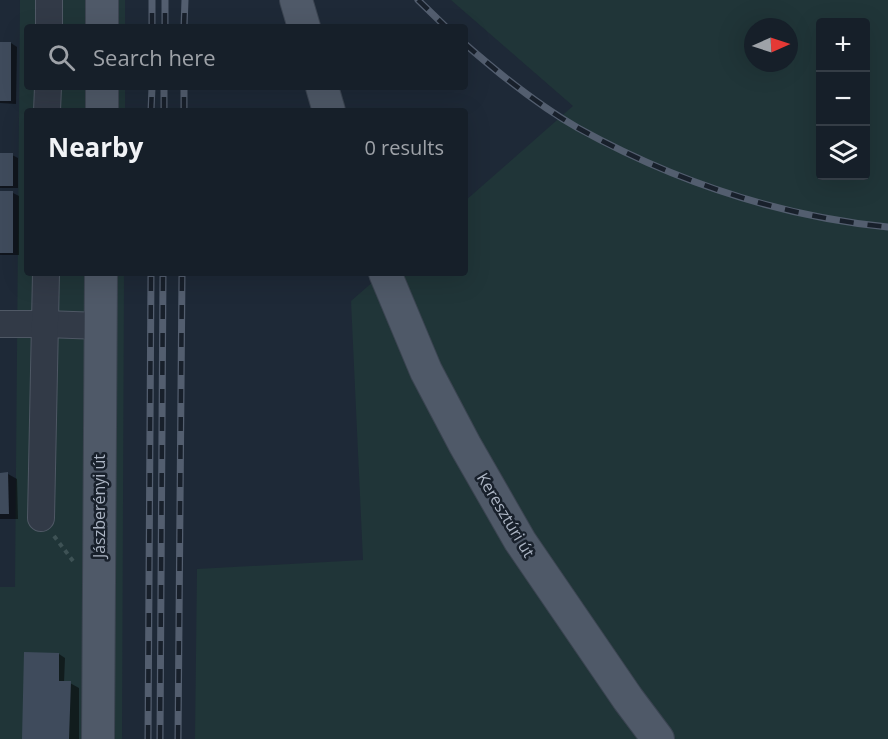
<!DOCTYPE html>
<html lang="en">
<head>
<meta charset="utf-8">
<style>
  :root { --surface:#161f29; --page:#1f2731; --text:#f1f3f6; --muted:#9ea2a8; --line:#353d46 }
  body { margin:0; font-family:"Open Sans",sans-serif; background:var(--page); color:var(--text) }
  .controls { position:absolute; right:18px; top:18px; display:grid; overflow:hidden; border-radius:6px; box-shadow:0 6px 24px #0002 }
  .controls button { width:54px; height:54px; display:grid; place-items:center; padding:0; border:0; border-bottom:2px solid var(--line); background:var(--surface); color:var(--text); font:30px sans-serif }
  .compass { position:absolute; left:744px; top:18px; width:54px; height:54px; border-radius:50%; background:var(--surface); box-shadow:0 6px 24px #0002; rotate:87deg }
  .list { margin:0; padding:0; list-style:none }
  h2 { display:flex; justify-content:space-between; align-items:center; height:78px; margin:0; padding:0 24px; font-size:26px }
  h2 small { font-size:20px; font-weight:400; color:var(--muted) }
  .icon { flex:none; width:33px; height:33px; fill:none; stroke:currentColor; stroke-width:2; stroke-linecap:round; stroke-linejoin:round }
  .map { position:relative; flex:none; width:888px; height:739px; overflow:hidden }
  .search { position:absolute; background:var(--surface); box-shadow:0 6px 24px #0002; left:24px; top:24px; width:444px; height:66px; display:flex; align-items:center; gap:15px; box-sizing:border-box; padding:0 21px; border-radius:6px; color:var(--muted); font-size:22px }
  .panel { position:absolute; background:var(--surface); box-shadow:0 6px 24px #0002; left:24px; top:108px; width:444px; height:168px; border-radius:6px }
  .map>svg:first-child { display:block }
</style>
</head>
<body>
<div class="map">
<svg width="888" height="739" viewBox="0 0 888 739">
  <rect width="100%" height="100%" fill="#1e2937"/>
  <!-- green -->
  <g fill="#203538" fill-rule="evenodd">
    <polygon points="20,0 125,0 125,27 27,27 27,87 125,87 125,111 27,111 27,273 124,273 122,739 0,739 0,587 15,587"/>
    <path d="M451,0h437v739h-693l2,-170 166,-9 -12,-259 32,-28h82v-72l108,-95zM820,22h46v154h-46zM753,27h36v36h-36z"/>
  </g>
  <!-- shadow -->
  <g fill="#0007">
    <polygon points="0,43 11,43 17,47 16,104 0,103"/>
    <polygon points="0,155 12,155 18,158 18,188 0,188"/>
    <polygon points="0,193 13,193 19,196 19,255 0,255"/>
    <polygon points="0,474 8,474 17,479 18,519 0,519"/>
    <polygon points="59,654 65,658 64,683 70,683 79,688 79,739 24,739"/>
  </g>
  <!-- building -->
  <g fill="#3f4b5c">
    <rect x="0" y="42" width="11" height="59"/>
    <rect x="0" y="153" width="13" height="33"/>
    <rect x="0" y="191" width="13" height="62"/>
    <polygon points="8,472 9,514 0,514 0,473"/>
    <polygon points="24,652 59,653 59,681 71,681 69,739 22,739"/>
  </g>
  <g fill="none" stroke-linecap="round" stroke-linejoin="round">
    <defs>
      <g id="minor">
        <polyline points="49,27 49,0"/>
        <polyline points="47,111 48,87"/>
        <polyline points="0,324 45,324 101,326"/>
        <polyline points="41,518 46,273"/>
      </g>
      <g id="major">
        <polyline points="296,0 304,27"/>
        <polyline points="102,27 102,0"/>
        <polyline points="322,87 329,111"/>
        <polyline points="102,111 102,87"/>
        <polyline points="385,273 426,371 465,445 520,541 628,699 658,739"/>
        <polyline points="98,739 101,273"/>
      </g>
    </defs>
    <!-- minor casing -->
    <use href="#minor" stroke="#4f5865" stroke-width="28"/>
    <!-- major casing -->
    <use href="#major" stroke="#3b4451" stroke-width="34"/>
    <!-- path -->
    <polyline stroke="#3e5255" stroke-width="4" stroke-dasharray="4.5 4.5" stroke-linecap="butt" points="54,536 73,561"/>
    <!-- minor -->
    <use href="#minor" stroke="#323a47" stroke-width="26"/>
    <!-- major -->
    <use href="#major" stroke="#4f5968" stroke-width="32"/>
    <defs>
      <g id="rail">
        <polyline points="418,0 446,27"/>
        <polyline points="152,27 152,0"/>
        <polyline points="165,27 165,0"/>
        <polyline points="184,27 185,0"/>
        <path d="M465,44c32,28 76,63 113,84 96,53 201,88 310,99"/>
        <polyline points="151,111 152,87"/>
        <polyline points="164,111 164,87"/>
        <polyline points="184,111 184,87"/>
        <polyline points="148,739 151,273"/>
        <polyline points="160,739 163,273"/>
        <polyline points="178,739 182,273"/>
      </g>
    </defs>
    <!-- rail casing -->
    <use href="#rail" stroke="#535e6f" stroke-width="7"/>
    <!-- rail -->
    <use href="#rail" stroke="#18202b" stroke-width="4.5" stroke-dasharray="14" stroke-linecap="butt"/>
  </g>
  <g text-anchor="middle" stroke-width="5" stroke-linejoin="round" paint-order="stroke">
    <!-- street labels -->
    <g font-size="16" fill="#acb5c4" stroke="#18202b">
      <text transform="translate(99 506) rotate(-90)" y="6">Jászberényi út</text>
      <text transform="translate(506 515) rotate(59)" y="6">Keresztúri út</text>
    </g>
  </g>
</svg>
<div class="controls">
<button>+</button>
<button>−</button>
<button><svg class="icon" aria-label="layers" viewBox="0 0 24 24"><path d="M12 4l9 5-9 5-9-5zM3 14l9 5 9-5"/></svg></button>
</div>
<svg class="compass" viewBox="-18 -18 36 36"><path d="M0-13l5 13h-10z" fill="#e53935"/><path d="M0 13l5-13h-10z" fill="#9ea2a8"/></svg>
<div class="search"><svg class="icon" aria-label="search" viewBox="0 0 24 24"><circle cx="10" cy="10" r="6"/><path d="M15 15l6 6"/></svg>Search here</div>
<section class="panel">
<h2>Nearby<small>0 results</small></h2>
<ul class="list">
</ul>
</section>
</div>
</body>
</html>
